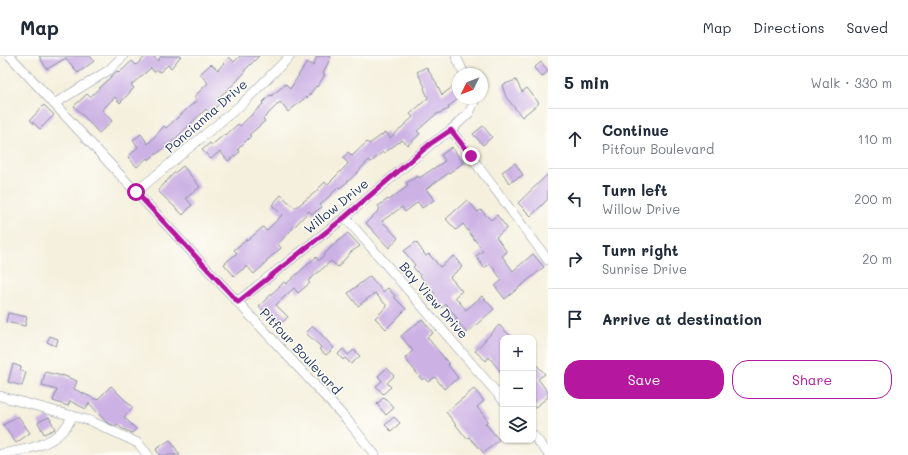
<!DOCTYPE html>
<html lang="en">
<head>
<meta charset="utf-8">
<style>
  :root { --surface:#fff; --page:#f2f2f3; --text:#1f2937; --muted:#747a83; --line:#e0e1e3; --accent:#b5179e }
  body { margin:0; font-family:Mali,sans-serif; background:var(--page); color:var(--text) }
  .controls { position:absolute; right:12px; bottom:12px; display:grid; overflow:hidden; border-radius:8px; box-shadow:0 1px 3px #0004 }
  .controls button { width:36px; height:36px; display:grid; place-items:center; padding:0; border:0; border-bottom:1px solid var(--line); background:var(--surface); color:var(--text); font:20px sans-serif }
  .compass { position:absolute; left:452px; top:12px; width:36px; height:36px; border-radius:50%; background:var(--surface); box-shadow:0 1px 3px #0004; rotate:227deg }
  .stop { position:absolute; width:12px; height:12px; margin:-9px; border:3px solid #b5179e; border-radius:50%; background:#fff }
  .stop.end { background:#b5179e; border-color:#fff; box-shadow:0 1px 4px #0008 }
  .list { margin:0; padding:0; list-style:none }
  h2 { display:flex; justify-content:space-between; align-items:center; height:52px; margin:0; padding:0 16px; font-size:17px }
  h2 small { font-size:13px; font-weight:400; color:var(--muted) }
  .list li { display:grid; grid-template-columns:26px 1fr auto; gap:12px; align-items:center; box-sizing:border-box; height:60px; padding:0 16px; border-top:1px solid var(--line) }
  .list b { display:block; font-size:15px; white-space:nowrap }
  .list p { margin:0; font-size:13px; white-space:nowrap; color:var(--muted) }
  .list em { font-size:13px; font-style:normal; color:var(--muted) }
  .actions { display:flex; gap:8px; padding:12px 16px }
  .actions a { flex:1; padding:9px 0; border:1px solid var(--accent); border-radius:16px; text-align:center; font-size:14px; color:var(--accent) }
  .actions .main { background:var(--accent); color:#fff }
  .icon { flex:none; width:22px; height:22px; fill:none; stroke:currentColor; stroke-width:2; stroke-linecap:round; stroke-linejoin:round }
  .map { position:relative; flex:none; width:548px; height:399px; overflow:hidden }
  header { display:flex; align-items:center; gap:24px; box-sizing:border-box; height:56px; padding:0 20px; background:var(--surface); border-bottom:1px solid var(--line) }
  header strong { font-size:19px }
  nav { display:flex; gap:22px; margin-inline-start:auto; font-size:14px }
  main { display:flex }
  aside { flex:1; background:var(--surface) }
  .map>svg:first-child { display:block }
</style>
</head>
<body>
<header>
<strong>Map</strong>
<nav><a>Map</a><a>Directions</a><a>Saved</a></nav>
</header>
<main>
<div class="map">
<svg width="548" height="399" viewBox="0 0 548 399">
  <rect width="100%" height="100%" fill="#fdfcf7"/>
  <filter id="ink" filterUnits="userSpaceOnUse"><feTurbulence type="fractalNoise" baseFrequency=".025" numOctaves="2"/><feDisplacementMap in="SourceGraphic" scale="8" xChannelSelector="R" yChannelSelector="G"/><feConvolveMatrix kernelMatrix="1 2 1 2 8 2 1 2 1" color-interpolation-filters="sRGB"/></filter>
  <filter id="wash" filterUnits="userSpaceOnUse"><feTurbulence type="fractalNoise" baseFrequency=".012" numOctaves="4" result="noise"/><feDisplacementMap in="SourceGraphic" scale="16" xChannelSelector="R" yChannelSelector="G"/><feGaussianBlur stdDeviation="0.9" result="paint"/><feColorMatrix in="noise" values="0 0 0 0 0 0 0 0 0 0 0 0 0 0 0 0 0 1.4 0 .05"/><feComposite in="paint" operator="in"/></filter>
  <g filter="url(#wash)">
    <rect width="100%" height="100%" fill="#f5f0dd"/>
    <g id="blocks">
      <!-- building -->
      <g fill="#ccb1e5">
        <polygon points="39,0 90,0 94,5 78,17 66,2 47,13"/>
        <polygon points="146,0 153,0 158,5 161,0 181,0 171,12 168,9 160,16 157,14 154,16 151,12 131,29 134,32 120,47 115,41 102,54 112,65 99,77 74,50 87,38 90,41 117,15 119,17 132,5 136,9"/>
        <polygon points="240,0 259,0 244,15 245,16 234,28 218,42 222,45 210,57 206,53 170,88 148,104 147,102 137,111 128,101 138,91 133,84 141,78 148,88 164,70 166,72 197,44 194,41 208,27 200,18 211,8 218,14 229,1 234,6"/>
        <polygon points="317,0 331,0 323,18 325,19 317,31 316,30 307,42 306,41 288,56 280,46 263,63 265,65 249,79 251,80 238,93 240,96 228,105 220,95 211,103 202,94 210,87 212,89 225,78 226,79 238,68 240,70 263,48 262,47 270,39 271,40 286,28 290,33 307,6 313,10"/>
        <polygon points="541,6 548,15 542,21 534,12"/>
        <polygon points="426,11 436,26 442,39 458,27 458,43 448,51 449,53 435,59 417,75 420,78 408,89 402,84 384,97 383,96 371,106 369,104 353,121 340,132 339,131 320,149 322,151 312,158 309,155 278,188 281,192 266,205 267,206 254,218 247,210 234,220 224,208 237,197 234,194 247,183 248,184 263,171 266,175 282,159 272,149 281,139 295,152 317,135 317,134 325,126 327,129 347,109 348,107 343,102 348,96 352,100 367,86 369,88 386,76 390,82 413,61 410,58 428,42 424,32 425,31 417,16"/>
        <polygon points="516,24 522,36 527,32 539,47 522,61 506,41 502,29"/>
        <polygon points="44,49 54,59 40,73 30,64"/>
        <polygon points="483,70 492,81 483,89 473,78"/>
        <polygon points="452,91 463,107 426,133 434,144 422,152 418,146 405,156 402,151 382,165 398,182 389,192 366,167 380,153 378,150 388,143 389,144 408,130 406,127 418,120 419,122 445,105 441,99"/>
        <polygon points="515,107 523,119 509,127 502,116"/>
        <polygon points="183,110 200,131 186,142 192,149 183,159 158,135 172,119"/>
        <polygon points="548,118 548,143 531,160 518,147"/>
        <polygon points="467,144 478,156 481,154 491,164 497,159 507,172 496,181 507,196 502,200 513,215 533,198 544,211 505,243 495,230 502,224 490,208 484,212 476,200 483,195 463,168 456,174 446,163"/>
        <polygon points="348,177 360,190 351,196 338,211 331,205 308,225 310,227 298,237 294,232 276,249 288,261 278,270 259,250 284,226 286,228 316,201 319,205 331,191"/>
        <polygon points="416,186 426,200 429,198 440,211 454,200 462,211 450,221 462,235 455,241 466,254 482,240 494,253 467,277 455,263 457,262 446,248 442,252 432,240 435,238 413,211 415,209 404,195"/>
        <polygon points="370,220 383,236 388,232 395,240 394,241 406,253 386,273 375,262 387,250 375,237 358,250 348,237"/>
        <polygon points="8,257 27,261 25,270 6,266"/>
        <polygon points="422,263 433,277 427,281 449,308 448,309 458,322 444,333 435,321 428,326 424,322 422,324 405,302 413,295 401,280"/>
        <polygon points="499,269 513,282 503,282 503,319 489,301 486,305 475,295"/>
        <polygon points="313,270 334,292 326,299 319,293 321,291 306,277"/>
        <polygon points="50,280 58,283 56,290 47,286"/>
        <polygon points="343,293 348,299 354,294 360,300 351,308 345,302 343,304 338,298"/>
        <polygon points="533,305 545,318 538,323 548,336 548,341 533,353"/>
        <polygon points="13,308 21,311 20,314 26,316 22,330 8,326"/>
        <polygon points="387,312 394,320 387,327 391,331 383,338 376,330 382,325 378,320"/>
        <polygon points="45,316 62,320 62,319 77,325 74,333 97,344 111,330 133,352 124,361 136,373 132,377 121,372 117,368 115,370 106,366 89,347 86,353 70,345 68,350 53,345 57,334 42,330"/>
        <polygon points="474,333 484,345 477,351 488,365 485,367 499,384 484,397 469,381 467,383 446,356"/>
        <polygon points="384,341 394,352 386,359 377,348"/>
        <polygon points="18,360 30,377 16,387 3,369"/>
        <polygon points="49,361 55,373 44,378 38,366"/>
        <polygon points="394,361 400,367 391,375 385,369"/>
        <polygon points="170,384 180,399 159,399 156,393"/>
      </g>
    </g>
  </g>
  <g filter="url(#ink)">
    <use href="#blocks" fill-opacity="0" stroke="#88909e" stroke-width="1"/>
    <g fill="none" stroke-linecap="round" stroke-linejoin="round">
      <defs>
        <g id="street">
          <polyline points="10,0 348,365 375,399"/>
          <polyline points="456,0 464,18"/>
          <polyline points="54,48 109,14 123,0"/>
          <polyline points="451,74 548,204"/>
          <polyline points="136,136 243,47 290,0"/>
          <polyline points="345,161 503,344"/>
          <polyline points="237,246 345,161 431,88 451,74 469,57 474,46 473,42"/>
          <polyline points="0,340 91,365 138,387 148,399"/>
          <polyline points="533,379 548,397"/>
          <path d="M0,398c22,-4 49,-7 64,-25 4,-4 6,-9 9,-13"/>
        </g>
      </defs>
      <!-- street casing -->
      <use href="#street" stroke="#88909e" stroke-width="10"/>
      <!-- street -->
      <use href="#street" stroke="#fff" stroke-width="9"/>
    </g>
  </g>
  <g fill="none" stroke-linecap="round" stroke-linejoin="round" filter="url(#ink)">
    <!-- route -->
    <polyline stroke="#b5179e" stroke-width="5" points="136,136 238,246 345,161 430,88 451,74 471,100"/>
  </g>
  <g text-anchor="middle" stroke-width="3" stroke-linejoin="round" paint-order="stroke">
    <!-- street labels -->
    <g font-size="13" fill="#1b2f5e" stroke="#fdfcf7">
      <text transform="translate(206 60) rotate(-41)" y="5">Poncianna Drive</text>
      <text transform="translate(336 150) rotate(-39)" y="5">Willow Drive</text>
      <text transform="translate(434 244) rotate(49)" y="5">Bay View Drive</text>
      <text transform="translate(301 295) rotate(47)" y="5">Pitfour Boulevard</text>
    </g>
  </g>
</svg>
<div class="controls">
<button>+</button>
<button>−</button>
<button><svg class="icon" aria-label="layers" viewBox="0 0 24 24"><path d="M12 4l9 5-9 5-9-5zM3 14l9 5 9-5"/></svg></button>
</div>
<svg class="compass" viewBox="-18 -18 36 36"><path d="M0-13l5 13h-10z" fill="#e53935"/><path d="M0 13l5-13h-10z" fill="#747a83"/></svg>
<div class="stop" style="left:136px;top:136px"></div>
<div class="stop end" style="left:471px;top:100px"></div>
</div>
<aside>
<h2>5 min<small>Walk · 330 m</small></h2>
<ul class="list">
<li><svg class="icon" aria-label="ahead" viewBox="0 0 24 24"><path d="M12 20V5M6 11l6-6 6 6"/></svg><div><b>Continue</b><p>Pitfour Boulevard</p></div><em>110 m</em></li>
<li><svg class="icon" aria-label="left" viewBox="0 0 24 24"><path d="M17 20v-9H6M10 6l-5 5 5 5"/></svg><div><b>Turn left</b><p>Willow Drive</p></div><em>200 m</em></li>
<li><svg class="icon" aria-label="right" viewBox="0 0 24 24"><path d="M7 20v-9h11M14 6l5 5-5 5"/></svg><div><b>Turn right</b><p>Sunrise Drive</p></div><em>20 m</em></li>
<li><svg class="icon" aria-label="arrive" viewBox="0 0 24 24"><path d="M6 21V4h12l-3 4 3 4H6"/></svg><div><b>Arrive at destination</b></div></li>
</ul>
<div class="actions"><a class="main">Save</a><a>Share</a></div>
</aside>
</main>
</body>
</html>
